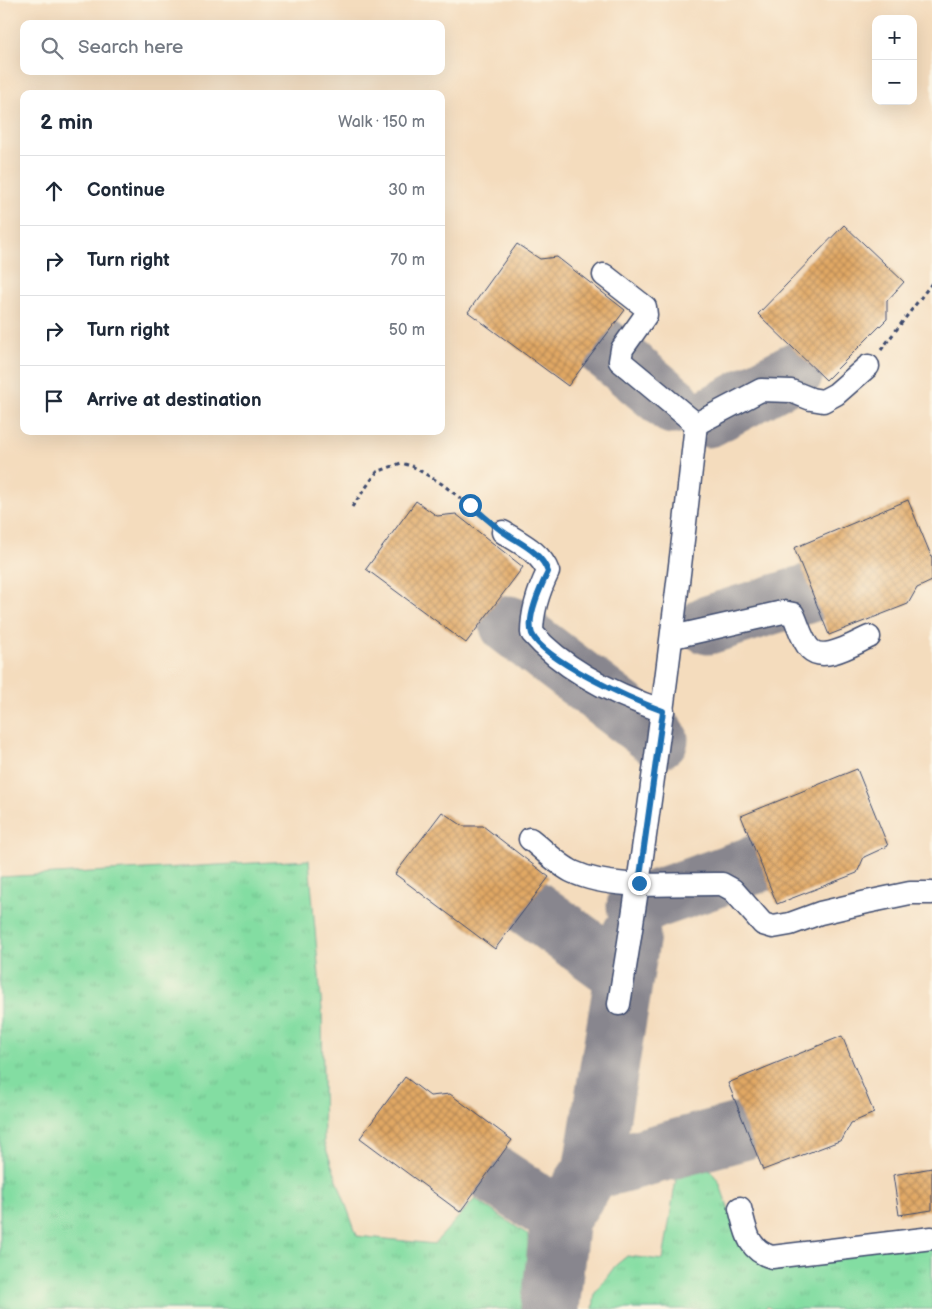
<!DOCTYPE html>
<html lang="en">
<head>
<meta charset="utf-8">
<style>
  :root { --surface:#fff; --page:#f6f6f7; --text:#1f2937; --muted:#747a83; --line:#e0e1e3 }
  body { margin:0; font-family:"Balsamiq Sans",sans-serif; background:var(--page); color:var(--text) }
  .controls { position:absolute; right:15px; top:15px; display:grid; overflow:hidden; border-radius:10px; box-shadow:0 5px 20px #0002 }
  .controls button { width:45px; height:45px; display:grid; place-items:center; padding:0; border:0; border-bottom:1px solid var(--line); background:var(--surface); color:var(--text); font:25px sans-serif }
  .stop { position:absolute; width:15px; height:15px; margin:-11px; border:4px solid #1f6fb2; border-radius:50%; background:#fff }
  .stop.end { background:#1f6fb2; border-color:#fff; box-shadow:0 1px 5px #0008 }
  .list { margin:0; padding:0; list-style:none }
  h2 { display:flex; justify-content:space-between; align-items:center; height:65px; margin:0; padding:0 20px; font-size:21px }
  h2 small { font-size:16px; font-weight:400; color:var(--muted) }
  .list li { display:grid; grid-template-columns:32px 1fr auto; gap:15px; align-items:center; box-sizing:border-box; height:70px; padding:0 20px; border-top:1px solid var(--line) }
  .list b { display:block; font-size:19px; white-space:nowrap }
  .list em { font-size:16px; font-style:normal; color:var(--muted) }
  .icon { flex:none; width:28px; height:28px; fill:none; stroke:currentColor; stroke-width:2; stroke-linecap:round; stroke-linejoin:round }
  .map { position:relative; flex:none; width:932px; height:1309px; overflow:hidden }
  .search { position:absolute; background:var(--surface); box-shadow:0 5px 20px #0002; left:20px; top:20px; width:425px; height:55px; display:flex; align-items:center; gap:12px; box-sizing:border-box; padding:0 18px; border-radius:10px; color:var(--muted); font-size:19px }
  .panel { position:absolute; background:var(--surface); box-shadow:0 5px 20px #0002; left:20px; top:90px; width:425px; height:345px; border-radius:10px }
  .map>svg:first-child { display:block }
</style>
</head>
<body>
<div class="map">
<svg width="932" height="1309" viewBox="0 0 932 1309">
  <defs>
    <pattern id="grass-tufts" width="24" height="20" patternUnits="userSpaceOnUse" patternTransform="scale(1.25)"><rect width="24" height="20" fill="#83dda2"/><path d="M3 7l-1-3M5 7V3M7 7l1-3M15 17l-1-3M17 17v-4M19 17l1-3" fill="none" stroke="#71be8e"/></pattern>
    <pattern id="building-cross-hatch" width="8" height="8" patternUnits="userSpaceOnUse" patternTransform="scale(1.25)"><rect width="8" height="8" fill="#e1a864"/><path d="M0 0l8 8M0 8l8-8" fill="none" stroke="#b68956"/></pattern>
  </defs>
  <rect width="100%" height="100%" fill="#fcf5e5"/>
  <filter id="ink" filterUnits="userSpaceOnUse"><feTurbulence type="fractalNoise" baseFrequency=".02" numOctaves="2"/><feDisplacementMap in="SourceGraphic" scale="10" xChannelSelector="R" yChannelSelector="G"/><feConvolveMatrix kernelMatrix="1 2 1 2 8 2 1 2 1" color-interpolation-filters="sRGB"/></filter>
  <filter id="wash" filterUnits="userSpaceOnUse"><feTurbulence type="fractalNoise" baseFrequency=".0096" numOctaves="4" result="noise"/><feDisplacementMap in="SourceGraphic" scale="20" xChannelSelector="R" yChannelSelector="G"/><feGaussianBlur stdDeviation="1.12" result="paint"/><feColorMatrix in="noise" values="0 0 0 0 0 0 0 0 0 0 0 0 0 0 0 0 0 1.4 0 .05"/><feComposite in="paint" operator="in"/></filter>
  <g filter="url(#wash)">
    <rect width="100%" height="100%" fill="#f4dcbd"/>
    <!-- grass -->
    <g fill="url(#grass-tufts)" stroke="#4f8680">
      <polygon points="309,860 322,1010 324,1143 357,1236 434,1244 475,1199 527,1234 538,1266 533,1309 0,1309 0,877"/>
      <polygon points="693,1162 711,1171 719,1182 743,1250 932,1246 932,1309 771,1309 768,1306 765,1309 593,1309 595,1293 615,1266 627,1256 663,1260 678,1167"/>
    </g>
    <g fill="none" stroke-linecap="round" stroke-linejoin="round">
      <!-- taxiway -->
      <g stroke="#88868e" stroke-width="59">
        <polyline points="602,346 673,405"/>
        <polyline points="708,418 794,372"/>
        <polyline points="509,625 659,739"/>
        <polyline points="708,625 810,593"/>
        <polyline points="528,906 624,975"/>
        <polyline points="636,906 757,864"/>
        <polyline points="592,1171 742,1131"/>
        <polyline points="493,1174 560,1218"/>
        <polyline points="550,1309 560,1218 592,1171 631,935"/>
      </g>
    </g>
    <g id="blocks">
      <!-- building -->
      <g fill="url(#building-cross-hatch)">
        <polygon points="844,225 904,282 887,301 887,319 826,380 758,314"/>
        <polygon points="517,244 540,259 557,257 625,310 568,386 468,312"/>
        <polygon points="908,500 932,558 932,581 917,588 908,604 829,635 794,548"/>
        <polygon points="416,501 437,516 456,514 523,567 466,643 366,569"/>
        <polygon points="857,769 888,846 864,857 857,873 777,904 741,816"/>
        <polygon points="442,812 463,826 483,826 549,877 495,949 395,874"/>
        <polygon points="842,1036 874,1113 851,1123 842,1140 763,1170 728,1083"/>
        <polygon points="405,1077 430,1096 450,1094 512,1140 460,1212 360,1138"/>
        <polygon points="932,1168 932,1210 899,1215 893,1175"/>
      </g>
    </g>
  </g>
  <g filter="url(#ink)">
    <use href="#blocks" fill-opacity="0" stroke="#3c496c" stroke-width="1"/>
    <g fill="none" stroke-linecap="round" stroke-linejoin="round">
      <defs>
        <g id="minor">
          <path d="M604,275l41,32 1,8 -24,34 -2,12 76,63c-21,194 -45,388 -77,580"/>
          <polyline points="696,424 761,390 791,391 811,399 823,401 836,394 868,366"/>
          <path d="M503,532c17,11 38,20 45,40 -10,20 -16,39 -16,61 33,38 84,62 131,78"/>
          <path d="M673,637l110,-25 10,2c5,10 9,27 17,35 14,14 45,-6 59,-12"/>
          <path d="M530,839c13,10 28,26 43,33 41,19 104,11 149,12l11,6 30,34 10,3 17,-3 30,-11 47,-11 43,-9h22"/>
          <path d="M740,1208c6,22 7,42 32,49l160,-19"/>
        </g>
      </defs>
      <!-- minor casing -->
      <use href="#minor" stroke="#3c496c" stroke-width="25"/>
      <!-- path -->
      <g stroke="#3c496c" stroke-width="3" stroke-dasharray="4 4" stroke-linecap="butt">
        <polyline points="881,350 932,283"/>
        <polyline points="352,507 377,472 401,463 412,466 442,484 487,519"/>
      </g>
      <!-- minor -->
      <use href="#minor" stroke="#fff" stroke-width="22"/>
    </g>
  </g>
  <g fill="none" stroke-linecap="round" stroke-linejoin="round" filter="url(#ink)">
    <!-- route -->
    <path stroke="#1f6fb2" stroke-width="6" d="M470,505c12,9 23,20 35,28 16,11 36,19 43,39 -7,14 -22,46 -16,62 12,27 103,67 131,77l-24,172"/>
  </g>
</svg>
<div class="controls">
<button>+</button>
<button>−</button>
</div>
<div class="stop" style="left:470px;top:505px"></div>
<div class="stop end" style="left:639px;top:883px"></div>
<div class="search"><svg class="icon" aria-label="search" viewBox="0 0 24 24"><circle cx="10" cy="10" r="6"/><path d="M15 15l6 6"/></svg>Search here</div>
<section class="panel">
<h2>2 min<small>Walk · 150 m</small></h2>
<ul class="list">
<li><svg class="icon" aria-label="ahead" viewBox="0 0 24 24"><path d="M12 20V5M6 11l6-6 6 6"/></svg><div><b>Continue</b></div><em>30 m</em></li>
<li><svg class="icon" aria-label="right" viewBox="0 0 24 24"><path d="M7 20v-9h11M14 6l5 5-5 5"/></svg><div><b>Turn right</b></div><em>70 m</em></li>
<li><svg class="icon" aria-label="right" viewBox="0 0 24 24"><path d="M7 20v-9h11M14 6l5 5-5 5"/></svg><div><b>Turn right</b></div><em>50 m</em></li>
<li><svg class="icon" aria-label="arrive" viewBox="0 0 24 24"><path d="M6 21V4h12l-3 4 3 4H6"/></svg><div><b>Arrive at destination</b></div></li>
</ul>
</section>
</div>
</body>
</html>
